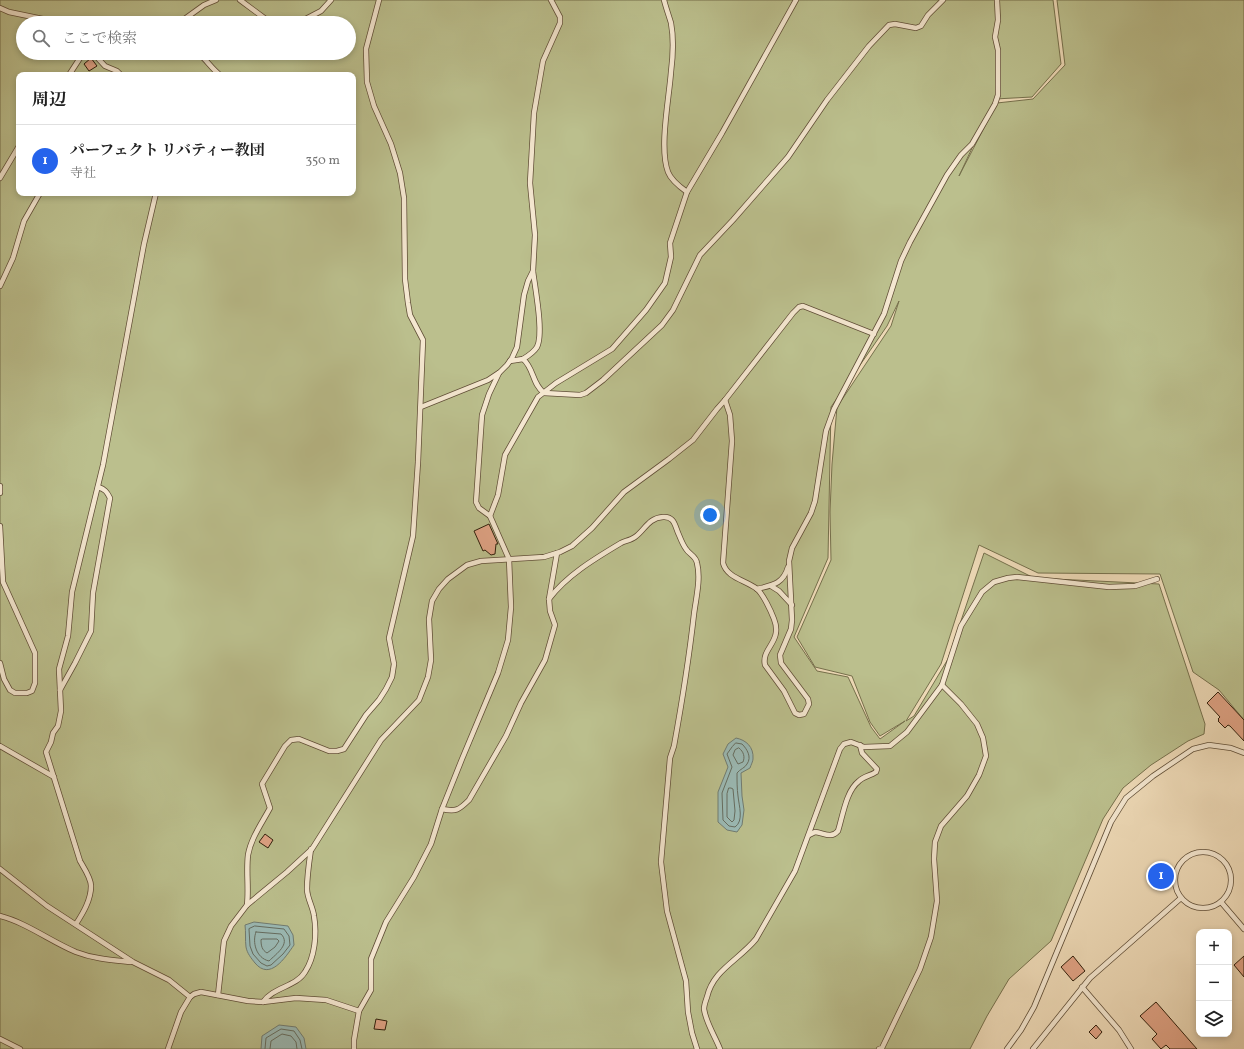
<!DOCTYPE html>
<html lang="ja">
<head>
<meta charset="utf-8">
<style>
  :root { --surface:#fff; --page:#f6f6f6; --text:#222; --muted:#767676; --line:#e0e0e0; --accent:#2563eb }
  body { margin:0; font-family:Vollkorn,"Noto Serif JP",serif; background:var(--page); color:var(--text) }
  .controls { position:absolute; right:12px; bottom:12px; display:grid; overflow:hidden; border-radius:8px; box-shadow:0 2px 6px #0003 }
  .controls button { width:36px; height:36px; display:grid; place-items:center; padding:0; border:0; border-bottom:1px solid var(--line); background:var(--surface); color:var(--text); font:20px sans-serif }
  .you { position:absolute; left:710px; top:515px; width:14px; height:14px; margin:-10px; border:3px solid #fff; border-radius:50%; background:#1a73e8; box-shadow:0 0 0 6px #1a73e833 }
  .badge { display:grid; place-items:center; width:26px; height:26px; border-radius:50%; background:var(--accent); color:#fff; font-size:13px; font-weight:700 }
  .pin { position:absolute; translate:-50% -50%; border:2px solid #fff; box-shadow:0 1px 4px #0006 }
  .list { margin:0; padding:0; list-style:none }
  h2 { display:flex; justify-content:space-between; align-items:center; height:52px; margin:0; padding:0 16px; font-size:17px }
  h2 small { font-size:13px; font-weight:400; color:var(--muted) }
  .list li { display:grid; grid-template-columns:26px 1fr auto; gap:12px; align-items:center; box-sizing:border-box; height:72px; padding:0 16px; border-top:1px solid var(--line) }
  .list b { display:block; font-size:15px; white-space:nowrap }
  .list p { margin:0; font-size:13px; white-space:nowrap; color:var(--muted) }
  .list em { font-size:13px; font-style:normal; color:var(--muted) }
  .icon { flex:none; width:22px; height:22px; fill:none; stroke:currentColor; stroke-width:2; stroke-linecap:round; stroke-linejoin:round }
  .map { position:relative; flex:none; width:1244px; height:1049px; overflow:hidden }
  .search { position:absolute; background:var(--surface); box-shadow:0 2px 6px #0003; left:16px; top:16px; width:340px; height:44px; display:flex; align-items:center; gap:10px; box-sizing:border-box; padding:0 14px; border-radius:22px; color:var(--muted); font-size:15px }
  .panel { position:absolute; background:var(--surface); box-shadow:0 2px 6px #0003; left:16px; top:72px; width:340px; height:124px; border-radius:8px }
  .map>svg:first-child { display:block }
</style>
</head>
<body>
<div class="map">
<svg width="1244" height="1049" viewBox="0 0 1244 1049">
  <rect width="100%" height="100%" fill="#eedab7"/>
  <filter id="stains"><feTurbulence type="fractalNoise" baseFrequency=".005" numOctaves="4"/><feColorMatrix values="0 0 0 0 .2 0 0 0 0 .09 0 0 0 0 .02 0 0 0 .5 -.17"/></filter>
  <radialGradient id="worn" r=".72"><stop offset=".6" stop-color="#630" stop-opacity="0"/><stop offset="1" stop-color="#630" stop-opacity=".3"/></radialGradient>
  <!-- green -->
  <path fill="#bbbf8d" stroke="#76704c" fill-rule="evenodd" d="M0,0h1053l8,64 -29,33 -37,2 -36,77 38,-73 36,-4 32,-34 -8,-65h187v720l-25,-30 -26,-18 -33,-98 -122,-1 -59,-28 -38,119 -35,57 8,-5 34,-57 36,-106 50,25 125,6 46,140 -1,10 -16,7 -37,24 -28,23 -20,31 -52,122 -42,38 -22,37 -17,33h-970zM23,23h326v30h-326zM19,75h334v118h-334zM899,301l-8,25 -54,81 -5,57 -2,48 1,48 -34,77 18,30 37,9 18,46 10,14 25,-15 -25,18 -9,-12 -23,-50 -31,-6 -23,-34 34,-79 3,-151 56,-81z"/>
  <!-- water -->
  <g fill="#9bbab5" stroke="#717c71">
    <path d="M736,738c10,2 18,9 17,21 0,2 -2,6 -3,9l-9,5 1,23 2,14 -2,15 -5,7 -10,-2 -9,-8v-30l10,-25 -5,-13 5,-10z"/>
    <path d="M254,922l34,4 5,9 1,10c-9,13 -24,36 -39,18 -4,-5 -8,-10 -9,-16 -1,-7 0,-15 -1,-22z"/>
    <polygon points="279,1025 296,1027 304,1038 306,1049 261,1049 262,1036"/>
  </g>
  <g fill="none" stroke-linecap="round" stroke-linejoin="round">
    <!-- shore -->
    <g stroke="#666d60" stroke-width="1">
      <path d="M736,743l6,1c5,5 10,13 5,20 -2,4 -7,5 -10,9 0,8 0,16 1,23 1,10 6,25 -3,31l-6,-1 -6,-6 -1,-27 10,-26 -5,-13 5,-7z"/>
      <path d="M739,748c5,4 6,9 4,14l-5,2 -5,-9 2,-5z"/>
      <polygon points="729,788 731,788 733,789 735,811 734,820 732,822 727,817 727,794"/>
      <polygon points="255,926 284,929 289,936 290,945 283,954 271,965 267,966 261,963 253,954 250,946 249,929"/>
      <path d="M256,932l25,2c10,10 -5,20 -12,27 -13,-3 -17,-19 -13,-29z"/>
      <path d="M263,939h14l2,2 -4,6 -8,6c-5,-3 -6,-7 -6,-13z"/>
      <polyline points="265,1049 266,1038 281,1029 294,1031 300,1040 302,1049"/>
      <polyline points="270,1049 271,1041 282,1034 291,1036 296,1042 297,1049"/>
    </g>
  </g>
  <!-- building -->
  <g fill="#e0a385" stroke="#31200c">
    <polygon points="91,58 97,66 89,71 84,64"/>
    <polygon points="489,524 498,544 496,544 495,554 491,555 485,550 483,551 474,531"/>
    <polygon points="1218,692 1244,720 1244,741 1230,726 1228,725 1225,728 1218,721 1219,720 1218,719 1220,717 1207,703"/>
    <polygon points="265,834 273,840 268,848 259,842"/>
    <polygon points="1073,956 1085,971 1073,981 1061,967"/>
    <polygon points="1244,956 1244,977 1234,965"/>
    <polygon points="1156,1002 1197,1049 1170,1049 1166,1045 1161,1049 1152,1039 1157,1034 1140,1016"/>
    <polygon points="376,1019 387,1021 385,1030 374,1029"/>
    <polygon points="1096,1025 1102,1032 1096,1039 1089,1032"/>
  </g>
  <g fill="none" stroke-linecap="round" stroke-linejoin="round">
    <defs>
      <g id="service">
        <polyline points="240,0 271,23"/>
        <path d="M664,0c2,8 5,16 7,23 3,16 2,33 0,49 -2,27 -12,76 -3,100 3,8 12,15 19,20"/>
        <polyline points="0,8 9,12 62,23"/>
        <polyline points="179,23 204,5 216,0"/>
        <polyline points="298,23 321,11 331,0"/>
        <polyline points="93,53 105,66 117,71 121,75"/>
        <path d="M198,53c8,6 13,15 22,22"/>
        <polyline points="69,75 80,58 86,53"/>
        <polyline points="0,178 19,146"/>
        <polyline points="0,286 13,258 24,221 40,193"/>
        <path d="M523,359c5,-3 11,-7 14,-12 7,-14 -2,-59 -4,-76"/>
        <path d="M510,361l13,-2c11,9 9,25 21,34l36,2 6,-2 17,-13 59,-55 11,-15 27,-55 33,-35 55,-63 39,-57 42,-54 20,-21 6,-1 21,4 5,-2 7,-11 15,-15"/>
        <path d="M725,400l5,15 2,26 -9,122c4,15 22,17 34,26 6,5 14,22 17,30 9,23 -13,29 -9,46l19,26 11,22 4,2 5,-1 5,-10 -1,-5 -27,-36 -1,-8 11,-26 1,-9 -3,-59 3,-13 19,-35 4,-12 11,-70 8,-22 50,-95 17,-53 9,-19 37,-67 14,-20 11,-11 23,-40 3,-9v-45l-3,-13 3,-17 -1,-20"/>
        <polyline points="421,407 488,380 500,372 507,365 512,358 517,347 524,295 528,281 533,271 535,235 530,183 534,113 543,61 560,23 560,17 551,0"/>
        <polyline points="0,486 0,493"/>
        <polyline points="490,516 479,508 476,502 482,415 489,394 499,373"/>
        <polyline points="0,526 3,582 35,653 35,683 32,691 27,693 15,693 10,690 4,679 0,663"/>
        <polyline points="771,586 779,591 792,605"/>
        <path d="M757,589c16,-4 26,-5 31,-22"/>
        <path d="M549,599c18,-24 47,-41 72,-56 4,-2 10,-3 14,-6 10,-7 13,-19 28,-20 12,-1 12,10 16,18 2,5 4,10 7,14 3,5 10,7 11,14 4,16 -1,35 -3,51 -5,44 -12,88 -20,132l-4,12 -9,104 6,49 19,70 2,31 4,21 5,16"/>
        <path d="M60,690l15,-27 16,-32 2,-38 17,-95c-3,-6 -5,-9 -12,-11"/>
        <polyline points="0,746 54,777"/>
        <path d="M442,809c14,3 17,1 27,-9l37,-64 15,-33 24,-43 10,-35 -5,-14 -1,-12 8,-46"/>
        <path d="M809,835l6,-3c9,1 16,7 23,-1 5,-16 8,-40 21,-50 5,-5 11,-5 17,-9l1,-3 -15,-16 -2,-8"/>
        <circle cx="1203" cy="880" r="28"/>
        <polyline points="0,869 47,906 133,962 169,980 190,997 194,994 201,992 248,1001 263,1002 296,998 326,1000 359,1011"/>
        <polyline points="1221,902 1244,929"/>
        <path d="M247,905c2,-17 -1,-33 1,-50 3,-17 14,-32 22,-47l-8,-24 23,-38 6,-6 8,-1 30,12h8l7,-2 22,-34 13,-15 7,-11 6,-12 2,-13 -5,-26 24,-102 5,-74 5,-122 -13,-25 -2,-12 -3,-24 -1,-81 -4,-25 -9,-29 -17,-38 -7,-24 -1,-33 13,-49"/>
        <path d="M0,916c27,7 50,25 76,36 18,7 36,8 55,10"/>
        <path d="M76,924c7,-11 15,-24 15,-38 0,-8 -7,-18 -11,-25l-34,-109 5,-10 2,-9 5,-7 3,-15 -2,-42 9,-33 4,-44 31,-127 41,-221 12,-51"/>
        <polyline points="1082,987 1119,1030 1131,1049"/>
        <polyline points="218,995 224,941 231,926 247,905 287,872 312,849 381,740 419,700 428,677 431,660 429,619 432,601 439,589 448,579 467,565 481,561 544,557 560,552 572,546 592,528 624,492 669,459 693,440 717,409 725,400 793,313 799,307 803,306 874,334"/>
        <path d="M263,1002c10,-15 33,-15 42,-30 10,-15 12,-38 9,-56 -1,-9 -7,-18 -7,-27 0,-13 2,-26 4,-40"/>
        <polyline points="0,1039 20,1049"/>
        <polyline points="168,1049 181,1012 190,997"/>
        <polyline points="354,1049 354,1040 359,1011 371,990 371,959 386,922 414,877 431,844 442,809 462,759 498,673 508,640 511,607 509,559 490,516 498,495 505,455 538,397 556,383 612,349 646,310 665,283 671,257 670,243 687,192 722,133 796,0"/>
        <path d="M720,1049c-5,-13 -14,-26 -16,-40 0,-4 2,-9 3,-12 6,-27 32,-37 49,-58l39,-68 45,-122 4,-5 7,-2 13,5 26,-1 17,-14 35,-47 19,-59 21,-34 12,-10 14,-4 9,-1 92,10 26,-1 22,-7"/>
        <polyline points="879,1049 882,1048 920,969 931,937 937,901 934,859 935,842 941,826 967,796 979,775 986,756 983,738 977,724 961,704 942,685"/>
        <polyline points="1007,1049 1021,1030 1034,1007 1111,822 1126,798 1153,776 1193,749 1209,745 1231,748 1244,753"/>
        <polyline points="1033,1049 1090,978 1181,898"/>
      </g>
    </defs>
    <!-- service casing -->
    <use href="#service" stroke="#604e37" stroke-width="6"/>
    <!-- service -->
    <use href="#service" stroke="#f4e7d0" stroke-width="4.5"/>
  </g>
  <rect width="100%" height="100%" filter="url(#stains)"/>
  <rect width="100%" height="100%" fill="url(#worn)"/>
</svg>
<div class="controls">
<button>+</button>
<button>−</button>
<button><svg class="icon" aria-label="layers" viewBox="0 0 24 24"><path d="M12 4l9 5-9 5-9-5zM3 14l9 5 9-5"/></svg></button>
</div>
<div class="you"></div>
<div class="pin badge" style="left:1161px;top:876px">1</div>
<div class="search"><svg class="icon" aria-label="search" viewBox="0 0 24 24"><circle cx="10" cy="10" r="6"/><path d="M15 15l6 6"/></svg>ここで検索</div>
<section class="panel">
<h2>周辺<small></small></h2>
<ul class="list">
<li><span class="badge">1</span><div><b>パーフェクト リバティー教団</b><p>寺社</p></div><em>350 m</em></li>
</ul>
</section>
</div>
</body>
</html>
